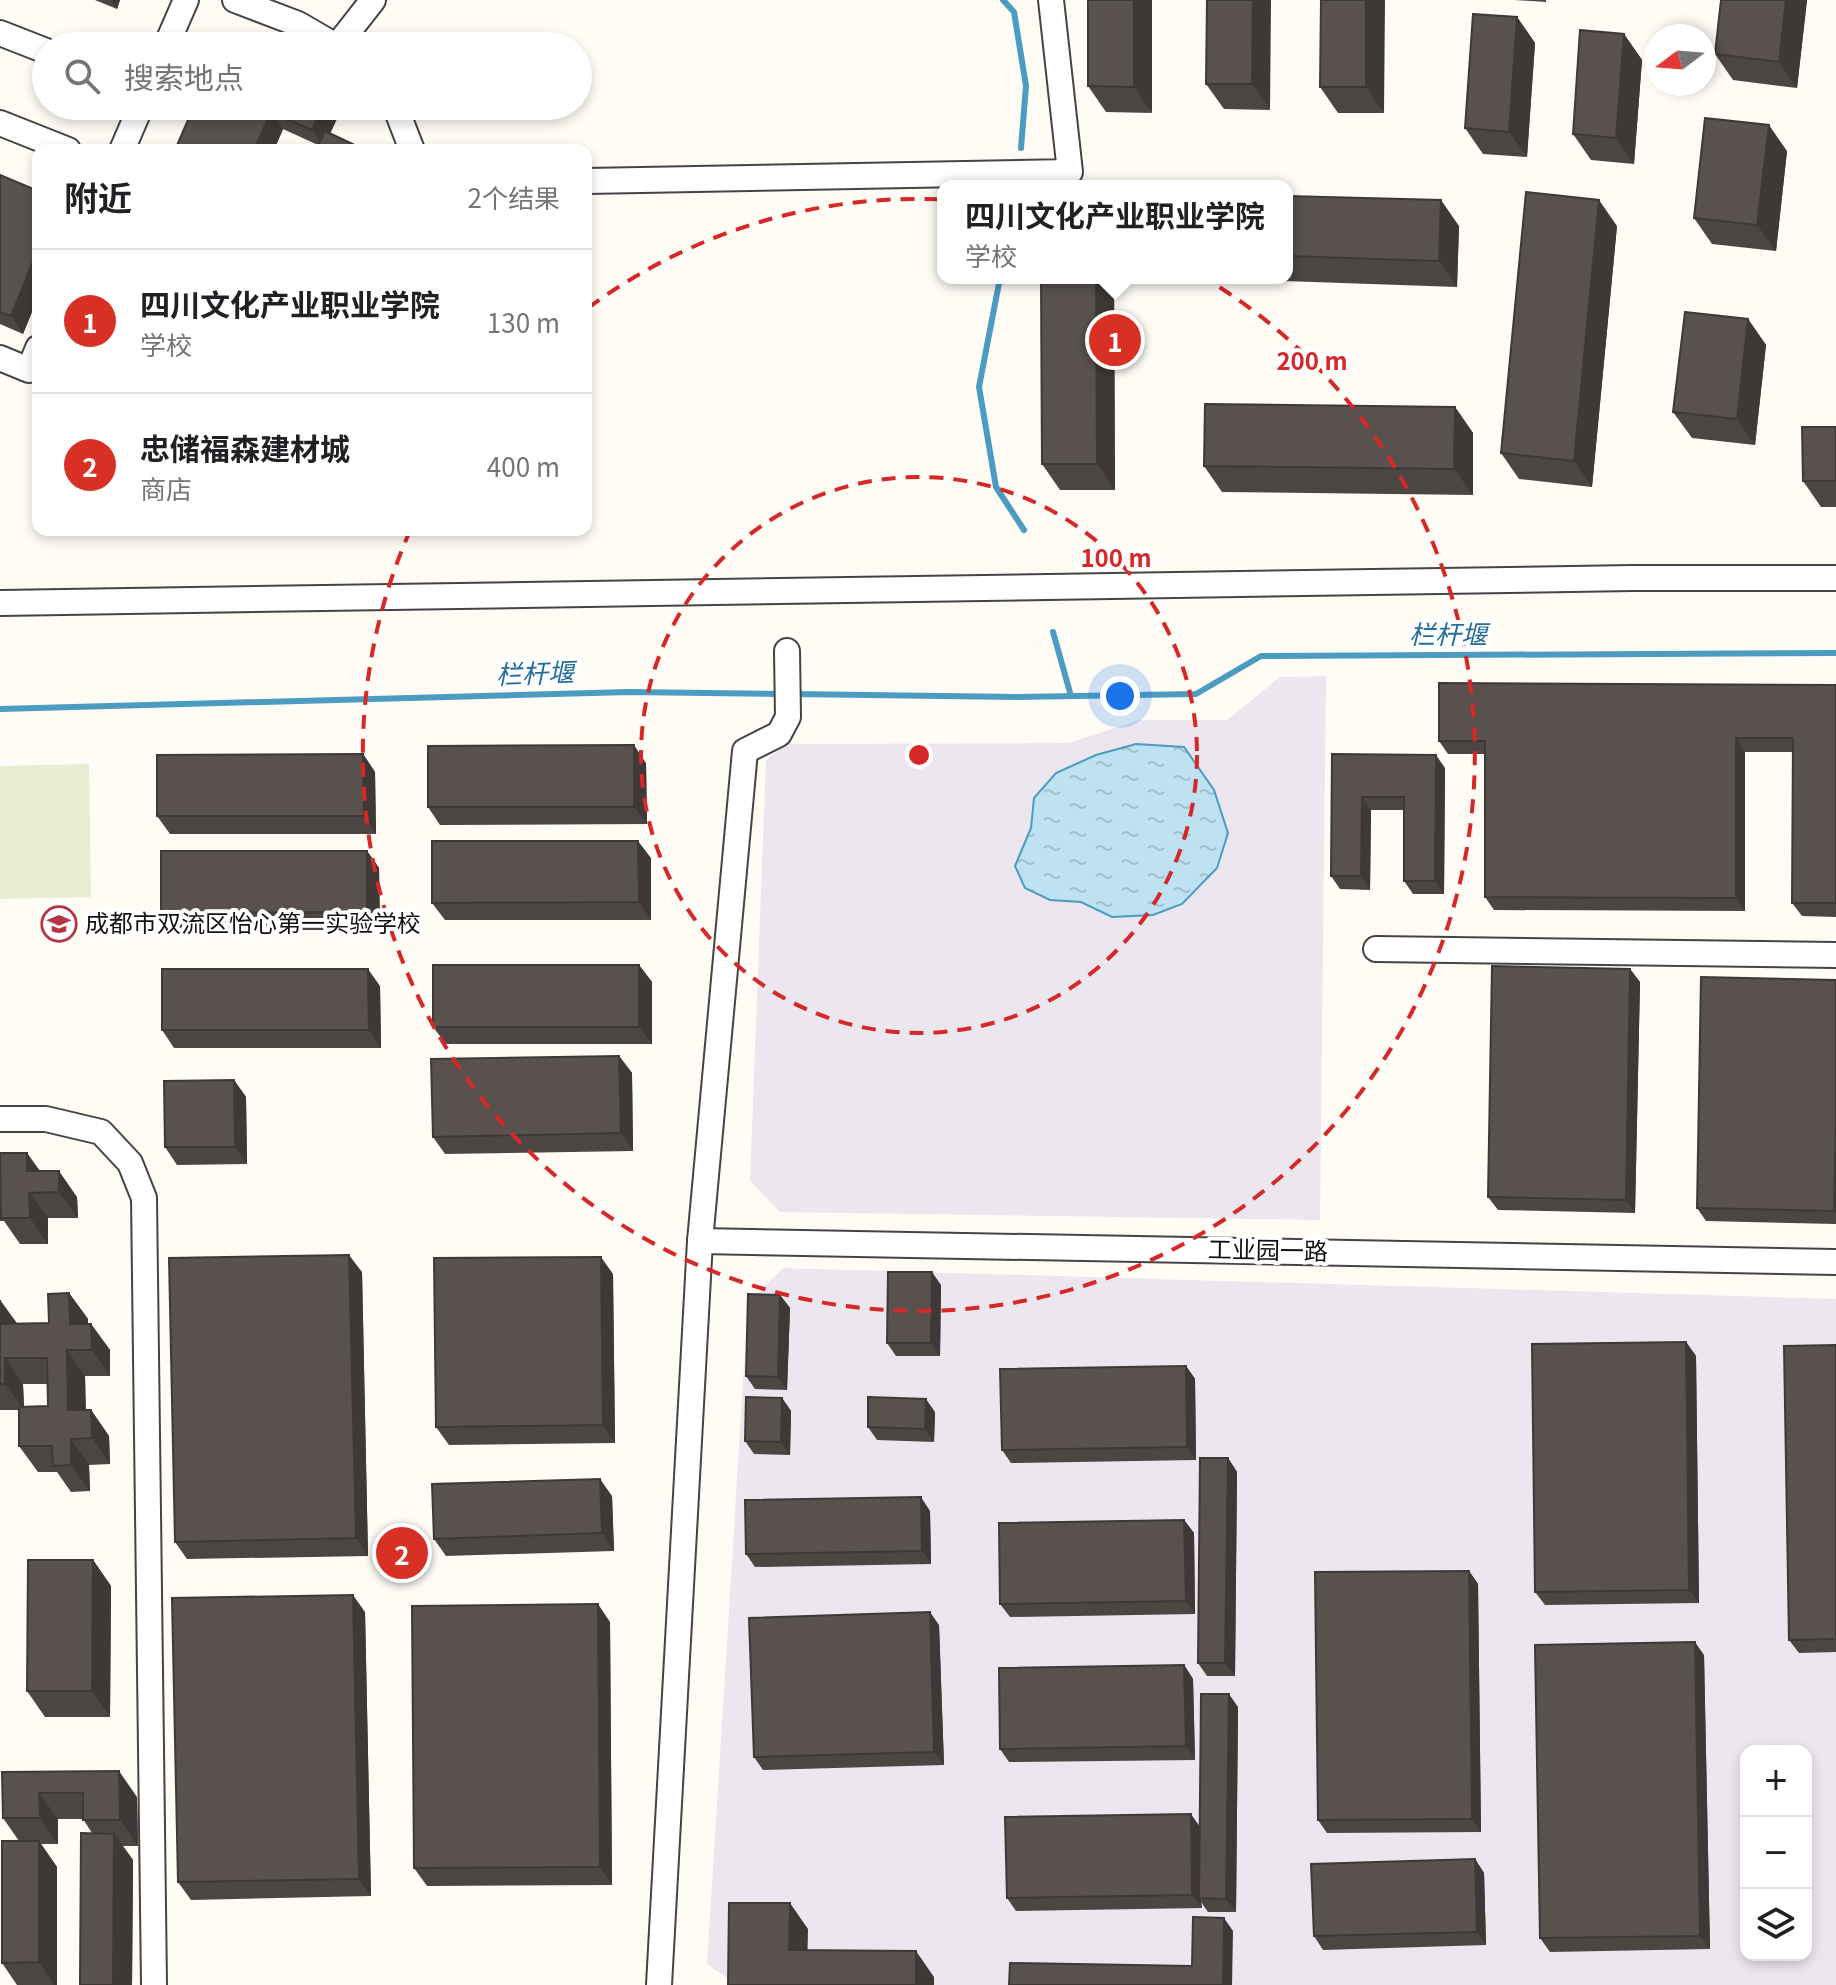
<!DOCTYPE html>
<html lang="zh">
<head>
<meta charset="utf-8">
<style>
  :root { --surface:#fff; --page:#f6f6f6; --text:#202124; --muted:#757577; --line:#e0e0e0; --accent:#d93025 }
  body { margin:0; font-family:Georgia,"Noto Sans SC",serif; background:var(--page); color:var(--text) }
  .controls { position:absolute; right:24px; bottom:24px; display:grid; overflow:hidden; border-radius:16px; box-shadow:0 4px 12px #0003 }
  .controls button { width:72px; height:72px; display:grid; place-items:center; padding:0; border:0; border-bottom:2px solid var(--line); background:var(--surface); color:var(--text); font:40px sans-serif }
  .compass { position:absolute; left:1644px; top:24px; width:72px; height:72px; border-radius:50%; background:var(--surface); box-shadow:0 4px 12px #0003; rotate:254deg }
  .you { position:absolute; left:1120px; top:696px; width:28px; height:28px; margin:-20px; border:6px solid #fff; border-radius:50%; background:#1a73e8; box-shadow:0 0 0 12px #1a73e833 }
  .badge { display:grid; place-items:center; width:52px; height:52px; border-radius:50%; background:var(--accent); color:#fff; font-size:26px; font-weight:700 }
  .pin { position:absolute; translate:-50% -50%; border:4px solid #fff; box-shadow:0 2px 8px #0006 }
  .popup { position:absolute; left:937px; top:180px; width:356px; height:104px; box-sizing:border-box; display:grid; place-content:center; border-radius:16px; background:var(--surface); filter:drop-shadow(0 2px 6px #0005); font-size:26px; white-space:nowrap; color:var(--muted) }
  .popup b { font-size:30px; color:var(--text) }
  .popup::after { content:''; position:absolute; left:50%; top:100%; margin-left:-16px; border:16px solid transparent; border-top-color:var(--surface) }
  .list { margin:0; padding:0; list-style:none }
  h2 { display:flex; justify-content:space-between; align-items:center; height:104px; margin:0; padding:0 32px; font-size:34px }
  h2 small { font-size:26px; font-weight:400; color:var(--muted) }
  .list li { display:grid; grid-template-columns:52px 1fr auto; gap:24px; align-items:center; box-sizing:border-box; height:144px; padding:0 32px; border-top:2px solid var(--line) }
  .list b { display:block; font-size:30px; white-space:nowrap }
  .list p { margin:0; font-size:26px; white-space:nowrap; color:var(--muted) }
  .list em { font-size:26px; font-style:normal; color:var(--muted) }
  .icon { flex:none; width:44px; height:44px; fill:none; stroke:currentColor; stroke-width:2; stroke-linecap:round; stroke-linejoin:round }
  .map { position:relative; flex:none; width:1836px; height:1985px; overflow:hidden }
  .search { position:absolute; background:var(--surface); box-shadow:0 4px 12px #0003; left:32px; top:32px; width:560px; height:88px; display:flex; align-items:center; gap:20px; box-sizing:border-box; padding:0 28px; border-radius:44px; color:var(--muted); font-size:30px }
  .panel { position:absolute; background:var(--surface); box-shadow:0 4px 12px #0003; left:32px; top:144px; width:560px; height:392px; border-radius:16px }
  .map>svg:first-child { display:block }
</style>
</head>
<body>
<div class="map">
<svg width="1836" height="1985" viewBox="0 0 1836 1985">
  <defs>
    <pattern id="water-ripples" width="26" height="14" patternUnits="userSpaceOnUse" patternTransform="scale(2)"><rect width="26" height="14" fill="#bee2f1"/><path d="M2 4q2-2 4 0t4 0M15 11q2-2 4 0t4 0" fill="none" stroke="#a2c1ce"/></pattern>
  </defs>
  <rect width="100%" height="100%" fill="#fefcf5"/>
  <!-- industrial -->
  <g fill="#ece6ee" fill-rule="evenodd">
    <polygon points="1326,676 1320,1220 780,1212 750,1181 766,760 786,744 1069,743 1139,720 1227,720 1280,677"/>
    <path d="M783,1268l1053,31v686h-1100l-29,-21 41,-662zM1746,1751h60v204h-60z"/>
  </g>
  <!-- pitch -->
  <polygon fill="#e7eed2" points="89,764 91,897 0,899 0,766"/>
  <!-- water -->
  <polygon fill="url(#water-ripples)" stroke="#4c9bc1" stroke-width="2" points="1136,744 1184,747 1214,790 1228,833 1217,868 1182,904 1153,915 1112,917 1081,902 1050,900 1025,888 1015,866 1031,828 1034,798 1056,773 1096,755"/>
  <g fill="none" stroke-linecap="round" stroke-linejoin="round">
    <!-- stream -->
    <g stroke="#4c9bc1" stroke-width="6">
      <polyline points="1003,0 1014,12 1026,86 1021,148"/>
      <polyline points="1000,278 979,387 996,487 1024,530"/>
      <polyline points="1053,632 1071,696"/>
      <polyline points="791,694 1017,697 1196,694 1261,656 1836,653"/>
      <polyline points="0,709 629,692 780,694"/>
    </g>
    <defs>
      <g id="minor">
        <polyline points="235,0 298,24 336,46"/>
        <polyline points="0,33 46,51"/>
        <polyline points="166,46 186,0"/>
        <polyline points="337,46 373,0"/>
        <polyline points="395,106 412,150"/>
        <polyline points="0,123 68,150"/>
        <polyline points="122,150 141,106"/>
        <polyline points="586,181 1070,172 1051,0"/>
        <polyline points="0,358 29,370 38,348"/>
        <polyline points="0,603 1633,578 1836,578"/>
        <polyline points="1376,949 1836,955"/>
        <polyline points="0,1119 46,1119 101,1132 130,1163 144,1198 154,1985"/>
        <polyline points="700,1241 1836,1262"/>
        <polyline points="659,1985 700,1241 745,751 779,734 788,717 787,651"/>
      </g>
    </defs>
    <!-- minor casing -->
    <use href="#minor" stroke="#444" stroke-width="28"/>
    <!-- minor -->
    <use href="#minor" stroke="#fff" stroke-width="24"/>
  </g>
  <!-- wall -->
  <g fill="#4c4643" fill-rule="evenodd">
    <polygon points="95,0 120,0 117,9"/>
    <polygon points="1088,0 1152,113 1106,112 1088,86"/>
    <polygon points="1207,0 1270,110 1224,109 1206,84"/>
    <polygon points="1321,0 1384,113 1338,113 1320,87"/>
    <polygon points="1515,0 1546,0 1546,2"/>
    <polygon points="1807,0 1797,88 1733,80 1715,54"/>
    <polygon points="1517,17 1535,43 1527,157 1483,154 1465,128"/>
    <polygon points="1624,34 1642,60 1634,164 1591,160 1573,134"/>
    <polygon points="194,106 343,106 318,145 283,129 274,150 175,150"/>
    <polygon points="1787,151 1776,251 1712,244 1694,218"/>
    <polygon points="0,175 38,191 38,297 23,334 0,324"/>
    <polygon points="1287,196 1459,226 1457,287 1196,278 1287,278"/>
    <polygon points="1617,226 1592,487 1519,479 1501,453"/>
    <polygon points="1041,278 1114,278 1115,490 1060,490 1042,464"/>
    <polygon points="1748,319 1766,345 1755,445 1692,438 1673,412"/>
    <polygon points="1455,407 1473,433 1473,495 1222,492 1204,466"/>
    <polygon points="1836,427 1836,507 1821,507 1803,481"/>
    <polygon points="1836,685 1836,917 1802,916 1792,903 1793,752 1745,752 1745,911 1494,910 1485,897 1485,754 1448,754 1439,741"/>
    <polygon points="363,754 375,772 376,834 170,834 157,816"/>
    <polygon points="1332,754 1445,768 1444,894 1413,894 1404,881 1404,810 1371,810 1370,890 1340,889 1331,876"/>
    <polygon points="646,763 647,824 440,825 428,807"/>
    <polygon points="367,851 379,868 380,930 174,930 161,913"/>
    <polygon points="651,858 651,920 445,920 432,903"/>
    <polygon points="639,965 652,982 652,1044 446,1044 433,1027"/>
    <polygon points="1630,969 1640,982 1635,1213 1498,1210 1488,1197"/>
    <polygon points="1836,980 1836,1224 1706,1221 1697,1208"/>
    <polygon points="380,986 381,1048 174,1048 162,1030"/>
    <polygon points="619,1056 632,1073 633,1151 445,1154 433,1137"/>
    <polygon points="234,1080 246,1097 247,1164 177,1165 165,1147"/>
    <polygon points="0,1153 27,1153 40,1171 77,1197 78,1218 48,1218 48,1244 20,1244 4,1221 0,1221"/>
    <polygon points="362,1272 368,1556 187,1559 175,1542"/>
    <polygon points="613,1274 615,1443 449,1445 436,1427"/>
    <polygon points="941,1285 940,1356 896,1356 887,1343"/>
    <path d="M69,1293l19,26v5h3l19,26v26h-25l1,34h5l18,26 1,28 -21,1 1,26 -19,1 -14,-20h-19l-19,-26v-36h-19v-110l17,24 32,-1zM23,1384h25v22h-24z"/>
    <polygon points="780,1295 790,1308 787,1390 755,1389 746,1376"/>
    <polygon points="1686,1342 1696,1356 1699,1603 1545,1605 1535,1592"/>
    <polygon points="1836,1345 1836,1652 1799,1653 1789,1640"/>
    <polygon points="1186,1366 1195,1379 1196,1460 1011,1463 1002,1450"/>
    <polygon points="782,1398 791,1411 790,1455 754,1454 745,1441"/>
    <polygon points="935,1412 934,1442 877,1440 868,1427"/>
    <polygon points="1228,1458 1237,1472 1235,1676 1207,1676 1198,1663"/>
    <polygon points="612,1496 614,1551 446,1556 434,1539"/>
    <polygon points="930,1511 931,1564 755,1567 746,1554"/>
    <polygon points="1184,1520 1194,1533 1195,1614 1010,1617 1000,1604"/>
    <polygon points="93,1560 111,1586 110,1717 45,1717 27,1691"/>
    <polygon points="1469,1571 1478,1584 1481,1832 1327,1833 1318,1820"/>
    <polygon points="365,1612 371,1896 191,1900 178,1882"/>
    <polygon points="610,1622 612,1885 427,1886 414,1868"/>
    <polygon points="939,1625 944,1765 763,1770 754,1757"/>
    <polygon points="1704,1655 1710,1949 1550,1952 1540,1938"/>
    <polygon points="1184,1665 1193,1679 1195,1760 1009,1762 1000,1749"/>
    <polygon points="1238,1707 1236,1912 1208,1912 1201,1902 1202,1908 1016,1911 1007,1898 1200,1826"/>
    <polygon points="2,1772 137,1797 138,1846 123,1846 133,1860 132,1985 80,1985 92,1833 83,1819 58,1819 58,1844 41,1844 57,1867 57,1985 17,1985 2,1963 19,1841 3,1818"/>
    <polygon points="1475,1859 1484,1873 1486,1945 1323,1950 1314,1936"/>
  </g>
  <!-- shaded-wall -->
  <g fill="#3e3937">
    <polygon points="110,0 120,0 117,9"/>
    <polygon points="1134,0 1152,0 1152,113 1134,87"/>
    <polygon points="1253,0 1271,0 1270,110 1252,84"/>
    <polygon points="1366,0 1385,0 1384,113 1366,87"/>
    <polygon points="1786,0 1807,0 1797,88 1779,62"/>
    <polygon points="1517,17 1535,43 1527,157 1509,132"/>
    <polygon points="1624,34 1642,60 1634,164 1616,138"/>
    <polygon points="323,106 343,106 324,147 312,130"/>
    <polygon points="271,112 283,129 274,150 254,150"/>
    <polygon points="1769,125 1787,151 1776,251 1757,225"/>
    <polygon points="1441,200 1459,226 1457,287 1439,261"/>
    <polygon points="1599,200 1617,226 1592,487 1574,461"/>
    <polygon points="38,249 38,297 23,334 11,316"/>
    <polygon points="1096,278 1114,278 1115,490 1097,464"/>
    <polygon points="1748,319 1766,345 1755,445 1737,419"/>
    <polygon points="1455,407 1473,433 1473,495 1454,469"/>
    <polygon points="1736,738 1745,752 1745,911 1736,898"/>
    <polygon points="634,745 646,763 647,824 634,807"/>
    <polygon points="363,754 375,772 376,834 364,816"/>
    <polygon points="1436,755 1445,768 1444,894 1435,881"/>
    <polygon points="1362,797 1371,810 1370,890 1361,876"/>
    <polygon points="638,841 651,858 651,920 639,902"/>
    <polygon points="367,851 379,868 380,930 367,912"/>
    <polygon points="639,965 652,982 652,1044 639,1027"/>
    <polygon points="368,969 380,986 381,1048 369,1030"/>
    <polygon points="1630,969 1640,982 1635,1213 1626,1200"/>
    <polygon points="619,1056 632,1073 633,1151 621,1133"/>
    <polygon points="234,1080 246,1097 247,1164 235,1147"/>
    <polygon points="1836,1122 1836,1213 1834,1211"/>
    <polygon points="27,1153 45,1179 27,1171"/>
    <polygon points="59,1171 77,1197 78,1218 59,1192"/>
    <polygon points="29,1193 48,1218 48,1244 30,1218"/>
    <polygon points="349,1255 362,1272 368,1556 356,1538"/>
    <polygon points="601,1257 613,1274 615,1443 603,1425"/>
    <polygon points="932,1272 941,1285 940,1356 931,1343"/>
    <polygon points="69,1293 88,1319 88,1350 70,1324"/>
    <polygon points="780,1295 790,1308 787,1390 778,1377"/>
    <polygon points="0,1300 19,1326 1,1324"/>
    <polygon points="91,1324 110,1350 110,1376 92,1350"/>
    <polygon points="1686,1342 1696,1356 1699,1603 1689,1590"/>
    <polygon points="67,1350 85,1376 86,1436 68,1410"/>
    <polygon points="5,1358 23,1384 24,1410 5,1384"/>
    <polygon points="1186,1366 1195,1379 1196,1460 1187,1447"/>
    <polygon points="782,1398 791,1411 790,1455 781,1442"/>
    <polygon points="926,1399 935,1412 934,1442 925,1429"/>
    <polygon points="91,1410 109,1436 110,1464 92,1438"/>
    <polygon points="71,1439 89,1465 90,1491 71,1465"/>
    <polygon points="1228,1458 1237,1472 1235,1676 1225,1663"/>
    <polygon points="600,1479 612,1496 614,1551 602,1533"/>
    <polygon points="921,1497 930,1511 931,1564 922,1551"/>
    <polygon points="1184,1520 1194,1533 1195,1614 1186,1601"/>
    <polygon points="93,1560 111,1586 110,1717 92,1691"/>
    <polygon points="1469,1571 1478,1584 1481,1832 1472,1819"/>
    <polygon points="353,1595 365,1612 371,1896 359,1879"/>
    <polygon points="598,1604 610,1622 612,1885 600,1867"/>
    <polygon points="930,1612 939,1625 944,1765 934,1752"/>
    <polygon points="1695,1642 1704,1655 1710,1949 1700,1936"/>
    <polygon points="1184,1665 1193,1679 1195,1760 1186,1746"/>
    <polygon points="1229,1694 1238,1707 1236,1912 1226,1899"/>
    <polygon points="119,1771 137,1797 138,1846 120,1820"/>
    <polygon points="39,1793 58,1819 58,1844 40,1818"/>
    <polygon points="1191,1814 1200,1827 1199,1898 1201,1902 1202,1908 1192,1895"/>
    <polygon points="114,1834 133,1860 132,1985 113,1985"/>
    <polygon points="39,1841 57,1867 57,1985 54,1985 39,1962"/>
    <polygon points="1475,1859 1484,1873 1486,1945 1477,1932"/>
    <polygon points="790,1903 808,1929 807,1976 789,1950"/>
    <polygon points="1224,1918 1233,1931 1232,1985 1223,1985"/>
    <polygon points="916,1951 934,1977 934,1985 916,1985"/>
  </g>
  <!-- building -->
  <g fill="#58514e" stroke="#3e3937" stroke-width="2">
    <polygon points="1088,0 1134,0 1134,87 1088,86"/>
    <polygon points="1207,0 1253,0 1252,84 1206,84"/>
    <polygon points="1321,0 1366,0 1366,87 1320,87"/>
    <polygon points="1721,0 1786,0 1779,62 1715,54"/>
    <polygon points="1473,14 1517,17 1509,132 1465,128"/>
    <polygon points="1580,30 1624,34 1616,138 1573,134"/>
    <polygon points="225,35 250,46 220,46"/>
    <polygon points="194,106 323,106 312,130 271,112 254,150 175,150"/>
    <polygon points="1705,118 1769,125 1757,225 1694,218"/>
    <polygon points="325,131 365,150 316,150"/>
    <polygon points="0,175 38,191 38,249 11,316 0,312"/>
    <polygon points="1526,192 1599,200 1574,461 1501,453"/>
    <polygon points="1287,196 1441,200 1439,261 1287,256"/>
    <polygon points="1041,278 1096,278 1097,464 1042,464"/>
    <polygon points="1685,312 1748,319 1737,419 1673,412"/>
    <polygon points="1205,404 1455,407 1454,469 1204,466"/>
    <polygon points="1802,427 1836,427 1836,481 1803,481"/>
    <polygon points="1439,683 1836,685 1836,903 1792,903 1793,738 1736,738 1736,898 1485,897 1485,741 1439,741"/>
    <polygon points="634,745 634,807 428,807 428,746"/>
    <polygon points="363,754 364,816 157,816 157,755"/>
    <polygon points="1332,754 1436,755 1435,881 1404,881 1404,797 1362,797 1361,876 1331,876"/>
    <polygon points="432,841 638,841 639,902 432,903"/>
    <polygon points="161,851 367,851 367,912 161,913"/>
    <rect x="433" y="965" width="206" height="62"/>
    <polygon points="1492,966 1630,969 1626,1200 1488,1197"/>
    <polygon points="162,969 368,969 369,1030 162,1030"/>
    <polygon points="1701,977 1836,980 1836,1122 1834,1211 1697,1208"/>
    <polygon points="619,1056 621,1133 433,1137 431,1059"/>
    <polygon points="234,1080 235,1147 165,1147 164,1081"/>
    <polygon points="0,1153 27,1153 27,1171 59,1171 59,1192 29,1193 30,1218 1,1218"/>
    <polygon points="349,1255 356,1538 175,1542 169,1258"/>
    <polygon points="601,1257 603,1425 436,1427 434,1258"/>
    <polygon points="888,1272 932,1272 931,1343 887,1343"/>
    <polygon points="69,1293 70,1324 91,1324 92,1350 67,1350 68,1410 91,1410 92,1438 71,1439 71,1465 53,1466 52,1446 19,1446 19,1407 48,1406 47,1358 5,1358 5,1384 0,1384 0,1300 1,1324 49,1323 48,1294"/>
    <polygon points="748,1294 780,1295 778,1377 746,1376"/>
    <polygon points="1686,1342 1689,1590 1535,1592 1532,1344"/>
    <polygon points="1836,1345 1836,1639 1789,1640 1784,1346"/>
    <polygon points="1186,1366 1187,1447 1002,1450 1000,1369"/>
    <polygon points="746,1397 782,1398 781,1442 745,1441"/>
    <polygon points="868,1397 926,1399 925,1429 868,1427"/>
    <polygon points="1200,1458 1228,1458 1225,1663 1198,1663"/>
    <polygon points="600,1479 602,1533 434,1539 432,1484"/>
    <polygon points="921,1497 922,1551 746,1554 745,1500"/>
    <polygon points="1184,1520 1186,1601 1000,1604 999,1523"/>
    <polygon points="28,1560 93,1560 92,1691 27,1691"/>
    <polygon points="1469,1571 1472,1819 1318,1820 1315,1572"/>
    <polygon points="353,1595 359,1879 178,1882 172,1598"/>
    <polygon points="598,1604 600,1867 414,1868 412,1606"/>
    <polygon points="930,1612 934,1752 754,1757 749,1618"/>
    <polygon points="1695,1642 1700,1936 1540,1938 1535,1645"/>
    <polygon points="1184,1665 1186,1746 1000,1749 999,1668"/>
    <polygon points="1201,1694 1229,1694 1226,1899 1199,1898"/>
    <polygon points="119,1771 120,1820 83,1820 83,1793 39,1793 40,1818 3,1818 2,1772"/>
    <polygon points="1191,1814 1192,1895 1007,1898 1005,1817"/>
    <polygon points="81,1833 114,1834 113,1985 80,1985"/>
    <polygon points="2,1841 39,1841 39,1962 2,1963"/>
    <polygon points="1475,1859 1477,1932 1314,1936 1311,1864"/>
    <polygon points="729,1903 790,1903 789,1950 916,1951 916,1985 728,1985"/>
    <polygon points="1193,1917 1224,1918 1223,1985 1009,1985 1010,1963 1192,1966"/>
  </g>
  <!-- distance rings -->
  <g fill="none" stroke="#d62828" stroke-width="4" stroke-dasharray="14 10">
    <circle cx="919" cy="755" r="278"/>
    <path d="M588 308A556 556 0 1 1 409 533"/>
  </g>
  <!-- icons -->
  <defs>
    <symbol id="school-ring" viewBox="-11 -11 22 22"><circle r="9.5" fill="#fff" stroke="#b53544" stroke-width="1.5"/><path d="M0-5L7-2L0 1L-7-2ZM-4 1L0 2.5L4 1V4Q0 6-4 4Z" fill="#b53544"/></symbol>
  </defs>
  <g fill-rule="evenodd">
    <use href="#school-ring" x="39" y="904" width="40" height="40"/>
  </g>
  <g text-anchor="middle" stroke-width="8" stroke-linejoin="round" paint-order="stroke">
    <!-- poi labels -->
    <g font-size="24" fill="#111" stroke="#fff" text-anchor="start">
      <text x="85" y="932">成都市双流区怡心第一实验学校</text>
    </g>
    <!-- street labels -->
    <g font-size="24" fill="#111" stroke="#fff">
      <text transform="translate(1268 1251) rotate(1)" y="8">工业园一路</text>
    </g>
    <!-- water labels -->
    <g font-size="26" font-style="italic" fill="#246e98" stroke="#fff">
      <text x="1448" y="644">栏杆堰</text>
      <text transform="translate(535 674) rotate(-2)" y="9">栏杆堰</text>
    </g>
  </g>
  <circle cx="919" cy="755" r="12" fill="#d62828" stroke="#fff" stroke-width="4"/>
  <g font-size="24" text-anchor="middle" font-weight="bold" fill="#d62828" stroke="#fff" stroke-width="8" stroke-linejoin="round" paint-order="stroke">
    <text x="1312" y="370">200 m</text>
    <text x="1116" y="567">100 m</text>
  </g>
</svg>
<div class="controls">
<button>+</button>
<button>−</button>
<button><svg class="icon" aria-label="layers" viewBox="0 0 24 24"><path d="M12 4l9 5-9 5-9-5zM3 14l9 5 9-5"/></svg></button>
</div>
<svg class="compass" viewBox="-18 -18 36 36"><path d="M0-13l5 13h-10z" fill="#e53935"/><path d="M0 13l5-13h-10z" fill="#757577"/></svg>
<div class="you"></div>
<div class="pin badge" style="left:1115px;top:340px">1</div>
<div class="popup"><b>四川文化产业职业学院</b>学校</div>
<div class="pin badge" style="left:402px;top:1553px">2</div>
<div class="search"><svg class="icon" aria-label="search" viewBox="0 0 24 24"><circle cx="10" cy="10" r="6"/><path d="M15 15l6 6"/></svg>搜索地点</div>
<section class="panel">
<h2>附近<small>2个结果</small></h2>
<ul class="list">
<li><span class="badge">1</span><div><b>四川文化产业职业学院</b><p>学校</p></div><em>130 m</em></li>
<li><span class="badge">2</span><div><b>忠储福森建材城</b><p>商店</p></div><em>400 m</em></li>
</ul>
</section>
</div>
</body>
</html>
